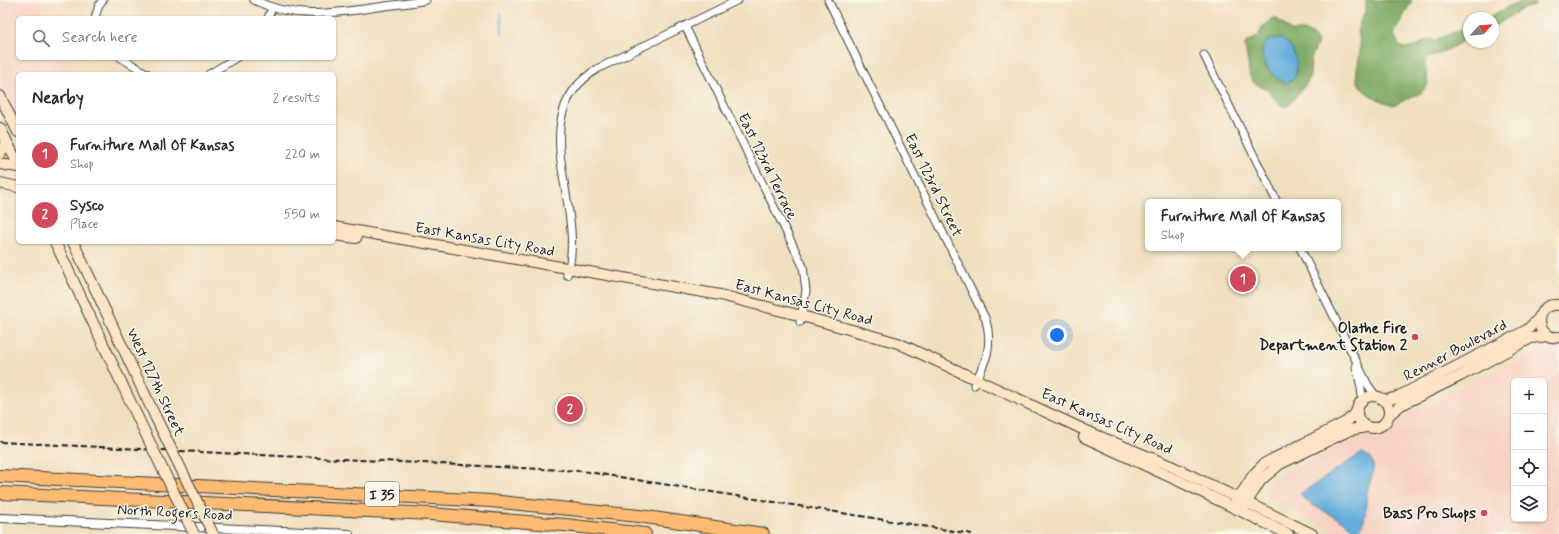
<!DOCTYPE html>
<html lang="en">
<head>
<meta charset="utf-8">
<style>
  :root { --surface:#fff; --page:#f2f2f3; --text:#2b2b33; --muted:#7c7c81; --line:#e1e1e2; --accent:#d1495b }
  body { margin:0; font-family:Mynerve,sans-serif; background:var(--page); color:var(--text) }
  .controls { position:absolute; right:12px; bottom:12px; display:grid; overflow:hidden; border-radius:6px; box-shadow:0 1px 3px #0004 }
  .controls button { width:36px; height:36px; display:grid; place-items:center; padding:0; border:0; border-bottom:1px solid var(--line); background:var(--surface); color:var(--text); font:20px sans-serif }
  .compass { position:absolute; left:1463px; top:12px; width:36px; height:36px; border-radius:50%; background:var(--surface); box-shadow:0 1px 3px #0004; rotate:64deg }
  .you { position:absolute; left:1057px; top:335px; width:14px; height:14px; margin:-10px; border:3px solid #fff; border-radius:50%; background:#1a73e8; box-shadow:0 0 0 6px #1a73e833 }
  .badge { display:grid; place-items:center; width:26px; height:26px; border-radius:50%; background:var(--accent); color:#fff; font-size:13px; font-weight:700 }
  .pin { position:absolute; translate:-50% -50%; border:2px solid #fff; box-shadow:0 1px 4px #0006 }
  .popup { position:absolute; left:1145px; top:199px; width:196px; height:52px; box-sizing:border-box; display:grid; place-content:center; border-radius:6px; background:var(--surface); filter:drop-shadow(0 1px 3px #0005); font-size:13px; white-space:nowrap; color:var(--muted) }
  .popup b { font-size:15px; color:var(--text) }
  .popup::after { content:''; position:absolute; left:50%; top:100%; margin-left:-8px; border:8px solid transparent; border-top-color:var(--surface) }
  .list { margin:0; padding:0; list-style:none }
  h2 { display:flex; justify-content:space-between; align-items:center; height:52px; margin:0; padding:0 16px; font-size:17px }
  h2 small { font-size:13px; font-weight:400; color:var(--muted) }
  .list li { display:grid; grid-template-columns:26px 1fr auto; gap:12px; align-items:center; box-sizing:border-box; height:60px; padding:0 16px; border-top:1px solid var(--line) }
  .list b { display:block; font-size:15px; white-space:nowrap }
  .list p { margin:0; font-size:13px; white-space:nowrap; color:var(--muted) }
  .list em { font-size:13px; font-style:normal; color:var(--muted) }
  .icon { flex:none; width:22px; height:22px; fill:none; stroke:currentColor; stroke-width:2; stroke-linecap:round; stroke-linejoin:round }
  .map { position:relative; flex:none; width:1559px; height:534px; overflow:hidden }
  .search { position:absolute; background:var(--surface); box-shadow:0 1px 3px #0004; left:16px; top:16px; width:320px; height:44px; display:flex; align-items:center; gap:10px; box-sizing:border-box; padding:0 14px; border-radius:6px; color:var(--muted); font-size:15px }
  .panel { position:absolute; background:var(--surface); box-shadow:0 1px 3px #0004; left:16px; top:72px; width:320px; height:172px; border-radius:6px }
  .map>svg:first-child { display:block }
</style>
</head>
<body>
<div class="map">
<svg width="1559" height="534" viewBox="0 0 1559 534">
  <rect width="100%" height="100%" fill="#fbf7ec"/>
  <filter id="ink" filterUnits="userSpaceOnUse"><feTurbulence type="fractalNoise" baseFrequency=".025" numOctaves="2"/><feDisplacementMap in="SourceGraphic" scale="8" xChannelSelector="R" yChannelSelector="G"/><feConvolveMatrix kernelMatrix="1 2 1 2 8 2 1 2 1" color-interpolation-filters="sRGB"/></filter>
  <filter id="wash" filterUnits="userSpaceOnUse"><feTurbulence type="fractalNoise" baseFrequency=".012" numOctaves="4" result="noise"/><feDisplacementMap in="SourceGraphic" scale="16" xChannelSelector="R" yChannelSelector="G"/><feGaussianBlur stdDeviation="0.9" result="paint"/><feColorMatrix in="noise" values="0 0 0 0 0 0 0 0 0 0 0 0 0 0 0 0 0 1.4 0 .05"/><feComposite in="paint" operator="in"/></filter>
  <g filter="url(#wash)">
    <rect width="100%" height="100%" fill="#efdfbe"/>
    <!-- built -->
    <g fill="#f6d2c3" fill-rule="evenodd">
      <polygon points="0,0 38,0 47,18 18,18 18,58 67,58 75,74 18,74 18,123 0,87"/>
      <path d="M1559,340v194h-222l-73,-39 11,-18zM1514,381h30v138h-30z"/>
    </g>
    <!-- forest -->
    <g fill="#7eaa63" stroke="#4d6340" fill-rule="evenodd">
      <path d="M1366,0h46l-18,34 5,12c13,6 19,-2 30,-7l6,1 34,-14v11l-18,11 -23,10 -3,6 3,20 -7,9 -27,12c-12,-3 -34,-12 -37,-26 -2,-8 3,-19 3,-28 1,-9 -4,-19 0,-28 4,-12 6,-8 6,-23z"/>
      <polygon points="1526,0 1534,0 1535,2 1534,5 1522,9 1493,27 1493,18 1489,18 1511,5"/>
      <path d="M1273,18h3l15,13c12,0 20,-2 27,11l-7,17 -1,17 -4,8 -18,22h-5l-5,-3 -9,-12 -15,-8 -4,-6 -5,-32 2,-3 11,-5 4,-9zM1288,43l7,15 -28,10 -5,-15z"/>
    </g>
    <!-- water -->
    <g fill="#66aedd" stroke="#41657c">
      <path d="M1278,38c16,4 21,25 17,40l-10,5c-18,-8 -37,-40 -7,-45z"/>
      <path d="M1362,453l8,4c8,12 -1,24 -3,36 -2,14 0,24 -7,36l-4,2c-15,-16 -44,-21 -56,-37z"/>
    </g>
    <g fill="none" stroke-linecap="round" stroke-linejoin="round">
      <!-- stream -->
      <polyline stroke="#66aedd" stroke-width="2" points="501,13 502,33"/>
    </g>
  </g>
  <g filter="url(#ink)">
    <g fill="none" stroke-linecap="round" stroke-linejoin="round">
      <defs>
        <g id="minor">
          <path d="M254,0c38,19 76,14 117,8 18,-3 37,-4 55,-8"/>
          <path d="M828,0l158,320c7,27 0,41 -12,65"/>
          <polyline points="95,18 99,5 103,0"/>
          <polyline points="268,18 272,8"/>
          <polyline points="685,26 803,266 806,291 800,322"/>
          <polyline points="1204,55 1277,202"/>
          <polyline points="121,58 148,74"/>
          <polyline points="209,74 236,58"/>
          <polyline points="1300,248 1368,385 1376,396"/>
          <path d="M567,275c22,-69 -48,-160 32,-207l139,-68"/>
          <polyline points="1356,367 1361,387 1362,401"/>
        </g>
        <polyline id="tertiary" points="0,518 349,534"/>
        <g id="secondary">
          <polyline points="0,96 18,132"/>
          <polyline points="0,128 18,164"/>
          <polyline points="0,154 5,145 5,138"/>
          <polyline points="0,164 18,167"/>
          <polyline points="0,183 18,187"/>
          <polyline points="334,227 720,295 802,316 898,343 1089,432 1171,466 1312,534"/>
          <polyline points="334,235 356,238"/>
          <polyline points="55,242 138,418"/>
          <polyline points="73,242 156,418"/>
          <path d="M1559,305c-27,-3 -26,36 0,32"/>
          <circle cx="1373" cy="412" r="16"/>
          <polyline points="1380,398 1387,400 1397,397 1527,330 1539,318"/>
          <polyline points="1389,415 1401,405 1460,376 1531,338 1548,336"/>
          <polyline points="1084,437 1179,481 1288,534"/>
          <polyline points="1235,504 1254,474 1265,463 1346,422 1355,414 1358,407"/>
          <polyline points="1243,508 1261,480 1280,464 1350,430 1366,427"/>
        </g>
        <g id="motorway">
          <polyline points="0,476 491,501 639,516 763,534"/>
          <polyline points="0,493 431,514 565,525 645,534"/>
        </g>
      </defs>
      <!-- minor casing -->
      <use href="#minor" stroke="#3c3934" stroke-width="9"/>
      <!-- tertiary casing -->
      <use href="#tertiary" stroke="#3c3934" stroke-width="10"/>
      <!-- secondary casing -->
      <use href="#secondary" stroke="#3c3934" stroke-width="12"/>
      <!-- motorway casing -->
      <use href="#motorway" stroke="#3c3934" stroke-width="14"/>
      <!-- minor -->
      <use href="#minor" stroke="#fff" stroke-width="7"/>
      <!-- tertiary -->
      <use href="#tertiary" stroke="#fff" stroke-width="8"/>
      <!-- secondary -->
      <use href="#secondary" stroke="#ffe4c6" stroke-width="10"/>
      <!-- motorway -->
      <use href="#motorway" stroke="#ffbb71" stroke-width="12"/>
      <!-- rail -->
      <polyline stroke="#1c1c1c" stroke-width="2" stroke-dasharray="6 3" stroke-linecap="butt" points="0,442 582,471 972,534"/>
      <defs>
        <g id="secondary-bridge">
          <polyline points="138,418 194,534"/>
          <polyline points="156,418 213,534"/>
        </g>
      </defs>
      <!-- secondary-bridge casing -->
      <use href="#secondary-bridge" stroke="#3c3934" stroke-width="12" stroke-linecap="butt"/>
      <!-- secondary-bridge -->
      <use href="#secondary-bridge" stroke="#ffe4c6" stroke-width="10"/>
    </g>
  </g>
  <!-- markers -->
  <g fill="#d1495b" stroke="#fbf7ec" stroke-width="1.5">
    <circle cx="1415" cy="337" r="4"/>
    <circle cx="1484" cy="513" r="4"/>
  </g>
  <g text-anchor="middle" stroke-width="3" stroke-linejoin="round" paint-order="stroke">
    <!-- shield labels -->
    <rect fill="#fbf7ec" stroke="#5f5e5a" stroke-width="1" x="365" y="482" width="34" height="24" rx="3"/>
    <g font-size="14" font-weight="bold" fill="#1c1c1c">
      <text x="382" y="499">I 35</text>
    </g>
    <!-- street labels -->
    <g font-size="15" fill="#1c1c1c" stroke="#fbf7ec">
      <text transform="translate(768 166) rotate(64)" y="5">East 123rd Terrace</text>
      <text transform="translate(934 185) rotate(64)" y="5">East 123rd Street</text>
      <text transform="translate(485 239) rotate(10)" y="5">East Kansas City Road</text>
      <text transform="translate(804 302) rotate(15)" y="5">East Kansas City Road</text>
      <text transform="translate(1455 350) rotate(-28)" y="5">Renner Boulevard</text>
      <text transform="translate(156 382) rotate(65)" y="5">West 127th Street</text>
      <text transform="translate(1107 421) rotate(24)" y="5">East Kansas City Road</text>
      <text transform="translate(175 512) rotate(3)" y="5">North Rogers Road</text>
    </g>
    <!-- poi labels -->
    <g font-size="15" font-weight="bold" fill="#1c1c1c" stroke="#fbf7ec" text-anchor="end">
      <text x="1407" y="333">Olathe Fire<tspan x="1407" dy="17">Department Station 2</tspan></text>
      <text x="1476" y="518">Bass Pro Shops</text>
    </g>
  </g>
</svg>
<div class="controls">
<button>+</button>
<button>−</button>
<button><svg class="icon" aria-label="locate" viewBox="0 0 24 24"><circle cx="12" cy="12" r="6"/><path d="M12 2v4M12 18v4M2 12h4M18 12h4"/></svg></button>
<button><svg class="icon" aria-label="layers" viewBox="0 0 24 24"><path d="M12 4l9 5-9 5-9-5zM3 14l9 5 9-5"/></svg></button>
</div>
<svg class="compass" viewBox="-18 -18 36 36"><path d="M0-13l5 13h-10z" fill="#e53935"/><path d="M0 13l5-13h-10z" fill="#7c7c81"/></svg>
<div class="you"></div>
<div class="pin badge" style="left:1243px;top:279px">1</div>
<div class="popup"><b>Furniture Mall Of Kansas</b>Shop</div>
<div class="pin badge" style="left:570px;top:409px">2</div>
<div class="search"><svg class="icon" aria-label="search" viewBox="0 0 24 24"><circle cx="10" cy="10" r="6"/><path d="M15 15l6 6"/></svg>Search here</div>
<section class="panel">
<h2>Nearby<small>2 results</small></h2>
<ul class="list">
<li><span class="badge">1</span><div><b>Furniture Mall Of Kansas</b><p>Shop</p></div><em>220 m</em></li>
<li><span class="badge">2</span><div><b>Sysco</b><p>Place</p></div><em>550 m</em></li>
</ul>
</section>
</div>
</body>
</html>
